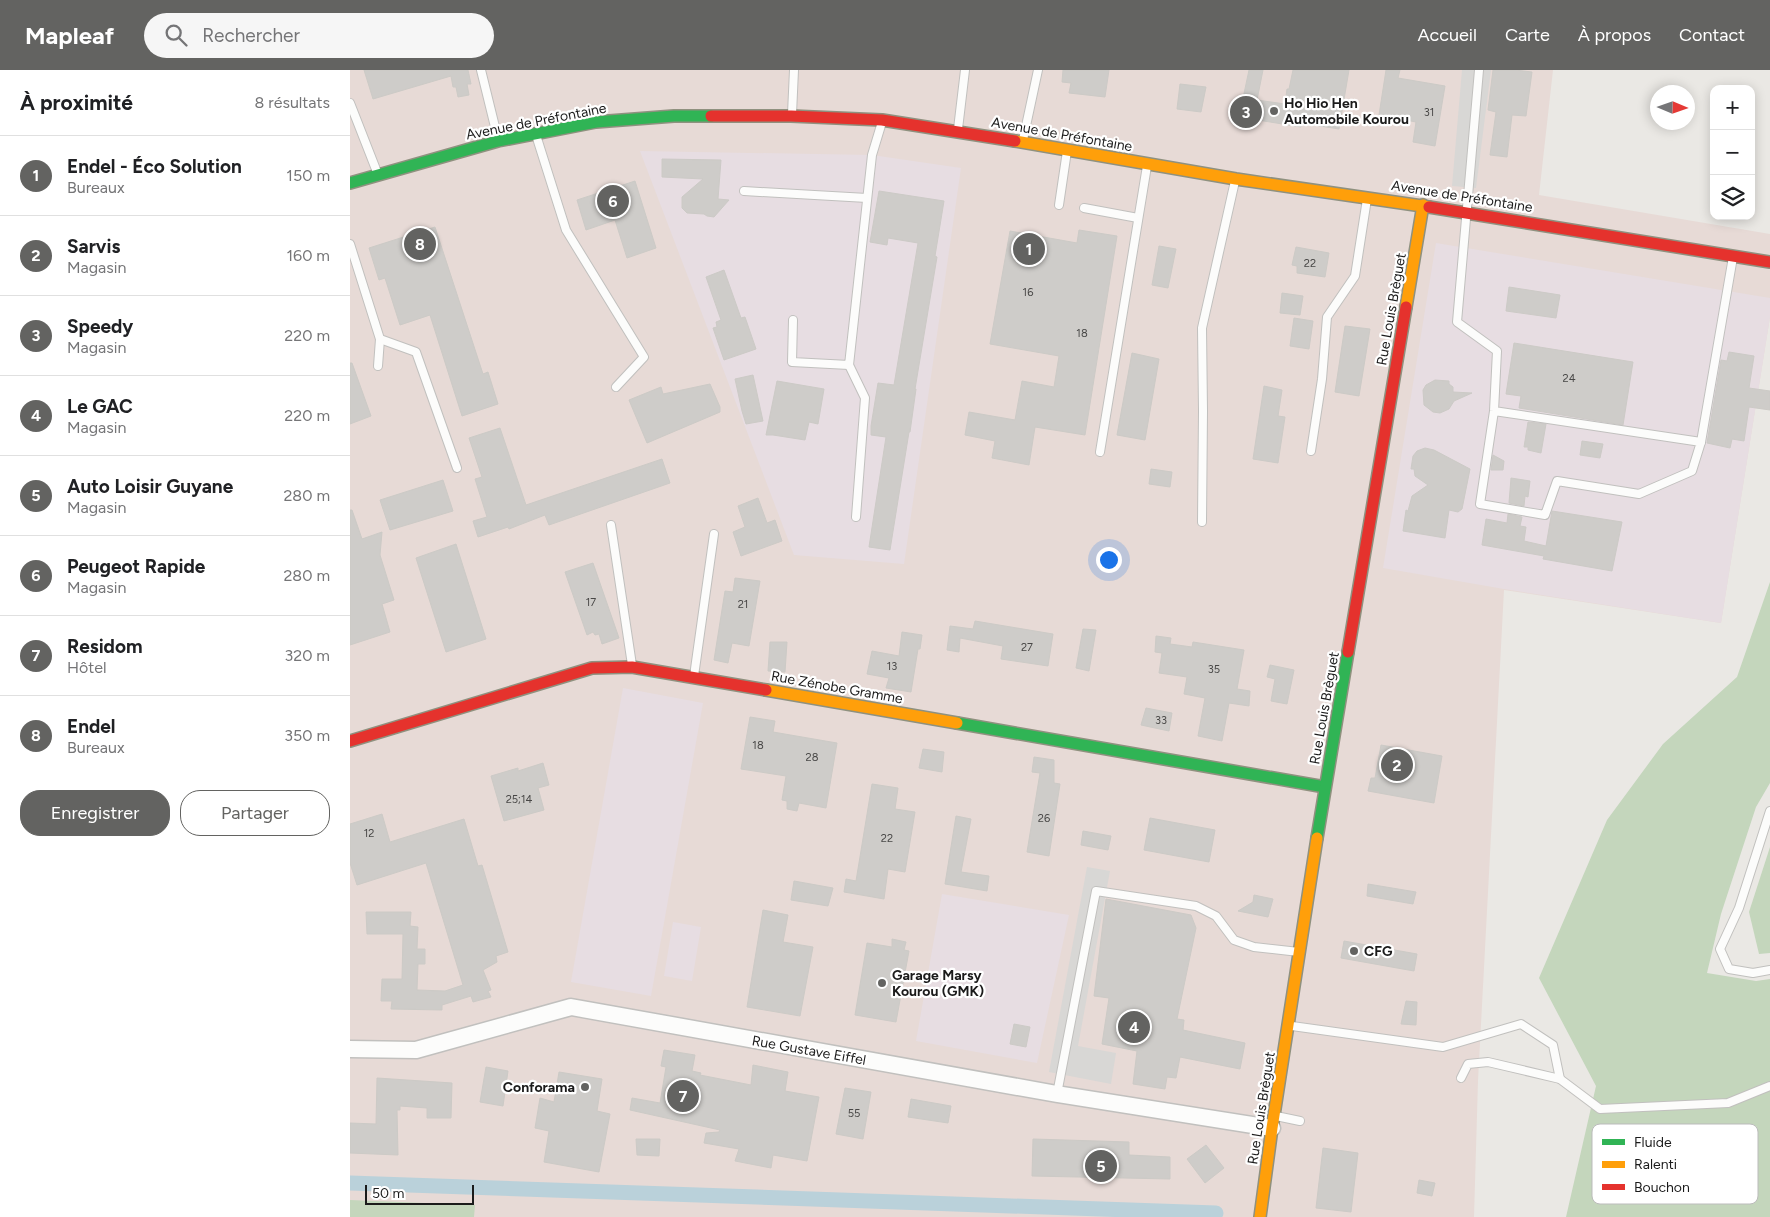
<!DOCTYPE html>
<html lang="fr">
<head>
<meta charset="utf-8">
<style>
  :root { --surface:#fff; --page:#f6f6f6; --text:#202124; --muted:#757577; --line:#e0e0e0; --accent:#636361 }
  body { margin:0; font-family:Figtree,sans-serif; background:var(--page); color:var(--text) }
  .controls { position:absolute; right:15px; top:15px; display:grid; overflow:hidden; border-radius:10px; box-shadow:0 2px 12px #0003 }
  .controls button { width:45px; height:45px; display:grid; place-items:center; padding:0; border:0; border-bottom:1px solid var(--line); background:var(--surface); color:var(--text); font:25px sans-serif }
  .compass { position:absolute; left:1300px; top:15px; width:45px; height:45px; border-radius:50%; background:var(--surface); box-shadow:0 2px 12px #0003; rotate:92deg }
  .scale { position:absolute; left:15px; bottom:12px; width:109px; box-sizing:border-box; padding-left:5px; border:2px solid #1b1b1b; border-top:0; font-size:14px; line-height:18px; white-space:nowrap; color:#1b1b1b; -webkit-text-stroke:4px #fff; paint-order:stroke }
  .you { position:absolute; left:758px; top:489px; width:18px; height:18px; margin:-12px; border:4px solid #fff; border-radius:50%; background:#1a73e8; box-shadow:0 0 0 8px #1a73e833 }
  .badge { display:grid; place-items:center; width:32px; height:32px; border-radius:50%; background:var(--accent); color:#fff; font-size:16px; font-weight:700 }
  .pin { position:absolute; translate:-50% -50%; border:2px solid #fff; box-shadow:0 1px 5px #0006 }
  .list { margin:0; padding:0; list-style:none }
  h2 { display:flex; justify-content:space-between; align-items:center; height:65px; margin:0; padding:0 20px; font-size:21px }
  h2 small { font-size:16px; font-weight:400; color:var(--muted) }
  .list li { display:grid; grid-template-columns:32px 1fr auto; gap:15px; align-items:center; box-sizing:border-box; height:80px; padding:0 20px; border-top:1px solid var(--line) }
  .list b { display:block; font-size:19px; white-space:nowrap }
  .list p { margin:0; font-size:16px; white-space:nowrap; color:var(--muted) }
  .list em { font-size:16px; font-style:normal; color:var(--muted) }
  .actions { display:flex; gap:10px; padding:15px 20px }
  .actions a { flex:1; padding:11px 0; border:1px solid var(--accent); border-radius:20px; text-align:center; font-size:18px; color:var(--accent) }
  .actions .main { background:var(--accent); color:#fff }
  .icon { flex:none; width:28px; height:28px; fill:none; stroke:currentColor; stroke-width:2; stroke-linecap:round; stroke-linejoin:round }
  .map { position:relative; flex:none; width:1420px; height:1147px; overflow:hidden }
  header { display:flex; align-items:center; gap:30px; box-sizing:border-box; height:70px; padding:0 25px; background:var(--accent); color:#fff }
  header strong { font-size:24px }
  nav { display:flex; gap:28px; margin-inline-start:auto; font-size:18px }
  .search { width:350px; height:45px; background:var(--page); display:flex; align-items:center; gap:12px; box-sizing:border-box; padding:0 18px; border-radius:28px; color:var(--muted); font-size:19px }
  main { display:flex }
  aside { flex:1; background:var(--surface) }
  .map>svg:first-child { display:block }
</style>
</head>
<body>
<header>
<strong>Mapleaf</strong>
<div class="search"><svg class="icon" aria-label="search" viewBox="0 0 24 24"><circle cx="10" cy="10" r="6"/><path d="M15 15l6 6"/></svg>Rechercher</div>
<nav><a>Accueil</a><a>Carte</a><a>À propos</a><a>Contact</a></nav>
</header>
<main>
<aside>
<h2>À proximité<small>8 résultats</small></h2>
<ul class="list">
<li><span class="badge">1</span><div><b>Endel - Éco Solution</b><p>Bureaux</p></div><em>150 m</em></li>
<li><span class="badge">2</span><div><b>Sarvis</b><p>Magasin</p></div><em>160 m</em></li>
<li><span class="badge">3</span><div><b>Speedy</b><p>Magasin</p></div><em>220 m</em></li>
<li><span class="badge">4</span><div><b>Le GAC</b><p>Magasin</p></div><em>220 m</em></li>
<li><span class="badge">5</span><div><b>Auto Loisir Guyane</b><p>Magasin</p></div><em>280 m</em></li>
<li><span class="badge">6</span><div><b>Peugeot Rapide</b><p>Magasin</p></div><em>280 m</em></li>
<li><span class="badge">7</span><div><b>Residom</b><p>Hôtel</p></div><em>320 m</em></li>
<li><span class="badge">8</span><div><b>Endel</b><p>Bureaux</p></div><em>350 m</em></li>
</ul>
<div class="actions"><a class="main">Enregistrer</a><a>Partager</a></div>
</aside>
<div class="map">
<svg width="1420" height="1147" viewBox="0 0 1420 1147">
  <rect width="100%" height="100%" fill="#eae8e4"/>
  <!-- commercial -->
  <polygon fill="#e7dad6" points="0,0 1203,0 1189,125 1420,164 1420,247 1371,553 1154,520 1128,1011 1124,1147 74,1147 0,1140"/>
  <!-- industrial -->
  <g fill="#e7dde2">
    <polygon points="290,81 522,85 611,98 554,494 444,485"/>
    <polygon points="1086,173 1420,228 1420,247 1371,553 1154,519 1033,498"/>
    <polygon points="273,618 353,633 301,926 221,912"/>
    <polygon points="592,824 719,845 687,993 566,971"/>
    <polygon points="323,852 351,857 342,911 314,906"/>
  </g>
  <!-- religious -->
  <g fill="#d8d7d5">
    <polygon points="1112,0 1141,0 1126,118 1102,116"/>
    <polygon points="737,797 760,801 728,976 766,983 761,1014 699,1002"/>
  </g>
  <!-- forest -->
  <g fill="#c4d6bc">
    <polygon points="1420,512 1420,713 1406,737 1371,844 1357,903 1406,911 1420,909 1420,1147 1216,1147 1246,1016 1189,908 1257,750 1313,674 1387,607"/>
    <polygon points="1420,777 1420,883 1409,884 1399,842"/>
    <polygon points="0,1130 125,1135 124,1147 0,1147"/>
  </g>
  <g fill="none" stroke-linecap="round" stroke-linejoin="round">
    <!-- canal -->
    <polyline stroke="#bad1da" stroke-width="15" points="0,1113 866,1143"/>
  </g>
  <!-- building -->
  <g fill="#ceccc9" stroke="#cccac6">
    <polygon points="14,0 118,0 121,14 117,14 119,25 108,27 106,17 103,17 101,6 23,29"/>
    <polygon points="713,0 759,0 755,27 719,23 721,13 712,12"/>
    <polygon points="899,0 913,0 907,30 935,34 937,19 939,19 943,0 999,0 989,59 951,53 951,57 889,47"/>
    <polygon points="1036,0 1050,0 1048,8 1095,16 1085,76 1063,72 1066,52 1029,45"/>
    <polygon points="1143,0 1165,0 1182,2 1176,46 1162,45 1157,87 1140,85 1146,42 1138,40"/>
    <polygon points="830,14 856,17 851,42 827,39"/>
    <polygon points="312,89 371,90 368,129 379,130 364,147 357,146 354,144 337,143 332,138 332,127 353,109 312,107"/>
    <polygon points="285,111 306,178 277,188 265,150 236,160 227,130"/>
    <polygon points="529,121 594,131 585,186 587,187 565,319 566,319 560,362 559,362 540,480 519,477 536,367 521,365 521,356 528,313 544,315 568,173 538,168 537,175 520,172"/>
    <polygon points="85,157 133,304 138,302 148,334 112,346 80,245 50,255 35,208 29,210 19,178"/>
    <polygon points="729,160 767,166 735,365 685,357 679,395 642,388 645,371 615,365 619,342 665,350 672,311 704,317 709,286 640,274 660,161 727,173"/>
    <polygon points="809,176 826,179 818,218 802,215"/>
    <polygon points="946,177 979,183 975,207 947,203 947,196 942,195"/>
    <polygon points="374,200 391,248 395,247 406,279 374,290 363,258 367,257 366,252 371,250 356,207"/>
    <polygon points="1159,217 1210,225 1206,248 1156,241"/>
    <polygon points="932,223 953,226 950,245 930,243"/>
    <polygon points="944,248 963,251 959,279 940,276"/>
    <polygon points="995,256 1020,259 1009,326 985,322"/>
    <polygon points="1164,273 1283,292 1273,355 1169,338 1171,326 1156,324"/>
    <polygon points="1379,282 1404,286 1399,318 1420,321 1420,340 1399,337 1394,371 1382,369 1380,378 1357,373 1371,290 1377,291"/>
    <polygon points="782,283 809,289 795,370 767,365"/>
    <polygon points="0,293 2,293 21,346 0,354"/>
    <polygon points="403,305 413,351 396,354 392,341 385,309"/>
    <polygon points="1085,310 1099,311 1099,314 1103,317 1103,322 1122,323 1104,331 1099,339 1090,343 1083,342 1074,335 1073,320 1076,315"/>
    <polygon points="427,311 474,319 468,354 459,352 455,370 423,365 416,365"/>
    <polygon points="360,314 370,337 370,342 297,373 279,330 311,317 313,324"/>
    <polygon points="914,316 932,320 928,346 935,347 928,393 903,389"/>
    <polygon points="1178,352 1196,354 1191,383 1178,380 1178,377 1174,377"/>
    <polygon points="150,358 176,435 312,389 320,413 199,455 195,445 159,459 158,457 128,467 123,451 137,447 125,409 132,407 119,368"/>
    <polygon points="1232,371 1253,374 1250,388 1230,385"/>
    <polygon points="1075,378 1084,380 1120,399 1112,439 1108,442 1099,440 1095,468 1053,461 1056,440 1058,441 1062,426 1078,415 1065,406 1064,399 1061,399 1063,386 1067,381"/>
    <polygon points="1143,385 1154,391 1153,400 1141,400"/>
    <polygon points="801,399 822,402 820,417 799,414"/>
    <polygon points="1161,408 1180,411 1178,427 1175,426 1174,436 1159,433"/>
    <polygon points="93,410 103,441 40,460 30,430"/>
    <polygon points="408,428 417,453 425,450 432,471 391,486 383,462 395,457 388,436"/>
    <polygon points="0,440 2,440 12,469 32,462 30,485 44,530 32,534 40,562 0,575"/>
    <polygon points="1202,441 1272,452 1262,501 1193,489 1194,486 1132,475 1136,449 1157,453 1158,444 1172,447 1170,456 1176,457 1174,471 1196,476"/>
    <polygon points="106,474 136,569 96,582 66,488"/>
    <polygon points="243,493 269,568 252,574 249,564 245,565 243,562 237,565 215,502"/>
    <polygon points="385,508 410,511 399,576 382,573 378,593 364,590 375,521 383,522"/>
    <polygon points="625,551 703,564 698,596 651,589 653,576 610,568 609,582 597,580 600,556 623,559"/>
    <polygon points="733,559 746,560 739,601 726,598"/>
    <polygon points="552,562 572,565 570,579 568,579 561,622 536,618 539,608 517,604 522,581 549,586"/>
    <polygon points="806,566 821,568 820,574 842,577 843,572 894,580 887,619 900,621 899,636 879,633 872,671 848,666 855,628 834,624 837,607 809,603 812,583 805,582"/>
    <polygon points="420,572 437,572 435,602 418,601"/>
    <polygon points="920,595 944,600 937,634 921,631 925,609 917,607"/>
    <polygon points="796,638 822,643 819,661 791,655"/>
    <polygon points="400,647 425,651 423,662 487,673 476,738 449,733 447,741 437,739 437,731 432,730 436,706 391,699"/>
    <polygon points="1031,675 1092,686 1084,733 1018,721 1021,708 1025,708"/>
    <polygon points="573,679 594,682 592,702 569,698"/>
    <polygon points="684,687 704,690 704,713 710,714 699,786 677,782 690,703 682,702"/>
    <polygon points="193,693 199,715 188,718 194,740 154,751 141,706 168,698 168,701"/>
    <polygon points="522,714 548,718 545,739 565,742 555,802 538,799 534,829 494,822 496,809 506,811"/>
    <polygon points="32,744 40,772 114,749 128,796 132,795 158,882 146,886 147,892 133,900 141,920 138,921 141,927 123,932 121,926 92,935 92,940 41,939 42,931 31,931 32,909 52,909 53,864 17,864 16,842 61,842 60,856 68,857 67,879 75,879 75,894 68,894 67,920 95,921 113,915 76,793 7,815 0,793 0,754"/>
    <polygon points="606,746 621,749 611,802 639,806 637,821 595,814"/>
    <polygon points="800,748 865,760 859,792 794,780"/>
    <polygon points="733,761 761,766 758,780 731,775"/>
    <polygon points="444,811 483,818 478,836 441,830"/>
    <polygon points="1018,814 1066,822 1063,834 1017,826"/>
    <polygon points="904,825 923,829 918,847 888,841 903,832"/>
    <polygon points="756,829 841,845 846,858 827,949 834,950 833,960 895,973 890,999 830,987 826,1008 817,1007 815,1019 783,1014 787,981 752,974 759,928 744,926"/>
    <polygon points="413,840 438,845 433,872 463,877 450,946 397,937"/>
    <polygon points="542,869 556,872 554,880 559,881 546,952 505,945 517,873 542,877"/>
    <polygon points="994,871 1067,884 1064,901 991,888"/>
    <polygon points="1056,931 1067,932 1066,955 1051,954"/>
    <polygon points="664,954 680,957 676,977 660,974"/>
    <polygon points="314,980 345,985 342,1001 351,1003 350,1005 401,1015 403,995 438,1002 435,1021 469,1027 457,1091 423,1085 421,1098 385,1091 389,1079 354,1073 356,1063 369,1062 370,1060 280,1040 282,1028 310,1033 316,997 311,996"/>
    <polygon points="136,997 158,1001 153,1036 130,1032"/>
    <polygon points="209,1002 252,1009 247,1041 260,1044 249,1102 194,1092 199,1061 185,1058 190,1028 204,1032"/>
    <polygon points="27,1008 102,1013 101,1048 77,1048 77,1038 50,1036 50,1040 47,1040 48,1085 0,1083 0,1053 26,1054"/>
    <polygon points="495,1018 521,1022 513,1069 486,1064"/>
    <polygon points="561,1029 601,1036 598,1053 558,1047"/>
    <polygon points="286,1069 310,1069 309,1086 287,1085"/>
    <polygon points="683,1069 779,1072 779,1085 820,1087 820,1109 682,1106"/>
    <polygon points="856,1075 874,1098 855,1113 837,1089"/>
    <polygon points="973,1078 1008,1083 1001,1142 966,1138"/>
    <polygon points="1069,1110 1085,1113 1082,1126 1067,1123"/>
  </g>
  <g fill="none" stroke-linecap="round" stroke-linejoin="round">
    <defs>
      <g id="lane">
        <polyline points="131,0 148,69"/>
        <polyline points="1129,0 1107,252 1147,281 1144,341 1130,434 1195,445 1207,411 1289,424 1342,401 1351,372 1144,341"/>
        <polyline points="0,33 27,102"/>
        <polyline points="442,44 444,0"/>
        <polyline points="608,59 615,0"/>
        <polyline points="186,65 216,160 294,287 266,317"/>
        <polyline points="673,70 688,0"/>
        <polyline points="394,121 517,128"/>
        <polyline points="709,135 717,81"/>
        <polyline points="734,138 788,148"/>
        <polyline points="0,174 30,269 66,282 107,398"/>
        <polyline points="443,250 442,292 499,295 522,85 532,52"/>
        <polyline points="499,295 515,328 506,447"/>
        <polyline points="28,296 30,269"/>
        <polyline points="1351,372 1383,187"/>
        <polyline points="961,381 972,309 977,247 1005,206 1017,129"/>
        <polyline points="750,382 797,96"/>
        <polyline points="852,452 853,341 852,258 885,111"/>
        <polyline points="261,455 282,595"/>
        <polyline points="344,606 364,464"/>
        <polyline points="1420,741 1389,838 1370,879 1379,899 1403,903 1420,900"/>
        <polyline points="942,956 1093,977 1171,954 1203,975 1210,1009 1250,1039 1378,1033 1420,1016"/>
        <polyline points="1111,1008 1118,994 1138,992 1210,1009"/>
        <polyline points="707,1024 746,821 846,836 866,846 884,870 904,877 949,882"/>
        <polyline points="926,1046 950,1051"/>
      </g>
      <polyline id="street" points="0,979 66,980 221,937 707,1024 922,1058"/>
      <g id="fast">
        <polyline points="0,113 148,71 246,52 324,46 361,46"/>
        <polyline points="607,653 975,717"/>
        <polyline points="967,768 998,582"/>
      </g>
      <g id="slow">
        <polyline points="665,71 886,109 1079,137"/>
        <polyline points="1056,237 1073,135"/>
        <polyline points="416,620 607,653"/>
        <polyline points="910,1147 922,1058 967,768"/>
      </g>
      <g id="jam">
        <polyline points="361,46 441,46 532,50 665,71"/>
        <polyline points="1079,137 1420,192"/>
        <polyline points="998,582 1056,237"/>
        <polyline points="0,671 242,598 282,597 416,620"/>
      </g>
    </defs>
    <!-- lane casing -->
    <use href="#lane" stroke="#c1c0be" stroke-width="10"/>
    <!-- street casing -->
    <use href="#street" stroke="#c1c0be" stroke-width="19"/>
    <!-- fast casing -->
    <use href="#fast" stroke="#8f917f" stroke-width="14"/>
    <!-- slow casing -->
    <use href="#slow" stroke="#8f917f" stroke-width="14"/>
    <!-- jam casing -->
    <use href="#jam" stroke="#8f917f" stroke-width="14"/>
    <!-- lane -->
    <use href="#lane" stroke="#fcfcfb" stroke-width="8"/>
    <!-- street -->
    <use href="#street" stroke="#fcfcfb" stroke-width="16"/>
    <!-- fast -->
    <use href="#fast" stroke="#30b455" stroke-width="11"/>
    <!-- slow -->
    <use href="#slow" stroke="#ff9f0a" stroke-width="11"/>
    <!-- jam -->
    <use href="#jam" stroke="#e5322d" stroke-width="11"/>
  </g>
  <!-- markers -->
  <g fill="#636361" stroke="#fff" stroke-width="2">
    <circle cx="924" cy="41" r="5"/>
    <circle cx="1004" cy="881" r="5"/>
    <circle cx="532" cy="913" r="5"/>
    <circle cx="235" cy="1017" r="5"/>
  </g>
  <g text-anchor="middle" stroke-width="4.5" stroke-linejoin="round" paint-order="stroke">
    <!-- number labels -->
    <g font-size="11" fill="#484746">
      <text x="1079" y="46">31</text>
      <text x="960" y="197">22</text>
      <text x="678" y="226">16</text>
      <text x="732" y="267">18</text>
      <text x="1219" y="312">24</text>
      <text x="241" y="536">17</text>
      <text x="393" y="538">21</text>
      <text x="677" y="581">27</text>
      <text x="542" y="600">13</text>
      <text x="864" y="603">35</text>
      <text x="811" y="654">33</text>
      <text x="408" y="679">18</text>
      <text x="462" y="691">28</text>
      <text x="169" y="733">25;14</text>
      <text x="694" y="752">26</text>
      <text x="19" y="767">12</text>
      <text x="537" y="772">22</text>
      <text x="504" y="1047">55</text>
    </g>
    <!-- poi labels -->
    <g font-size="14" font-weight="bold" fill="#1b1b1b" stroke="#fff" text-anchor="start">
      <text x="934" y="38">Ho Hio Hen<tspan x="934" dy="16">Automobile Kourou</tspan></text>
      <text x="1014" y="886">CFG</text>
      <text x="542" y="910">Garage Marsy<tspan x="542" dy="16">Kourou (GMK)</tspan></text>
      <text x="225" y="1022" text-anchor="end">Conforama</text>
    </g>
    <!-- street labels -->
    <g font-size="14" fill="#1b1b1b" stroke="#fff">
      <text transform="translate(186 51) rotate(-11)" y="5">Avenue de Préfontaine</text>
      <text transform="translate(712 64) rotate(10)" y="5">Avenue de Préfontaine</text>
      <text transform="translate(1112 126) rotate(9)" y="5">Avenue de Préfontaine</text>
      <text transform="translate(1041 239) rotate(-80)" y="5">Rue Louis Brèguet</text>
      <text transform="translate(487 617) rotate(10)" y="5">Rue Zénobe Gramme</text>
      <text transform="translate(974 638) rotate(-80)" y="5">Rue Louis Brèguet</text>
      <text transform="translate(459 980) rotate(10)" y="5">Rue Gustave Eiffel</text>
      <text transform="translate(911 1038) rotate(-81)" y="5">Rue Louis Brèguet</text>
    </g>
  </g>
  <!-- legend -->
  <rect x="1242" y="1054" width="166" height="80" rx="8" fill="#fff" stroke="#bbb" stroke-width="1"/>
  <rect x="1252" y="1069" width="23" height="6" fill="#30b455"/>
  <rect x="1252" y="1091" width="23" height="7" fill="#ff9f0a"/>
  <rect x="1252" y="1114" width="23" height="6" fill="#e5322d"/>
  <g font-size="14" fill="#1b1b1b">
    <text x="1284" y="1077">Fluide</text>
    <text x="1284" y="1099">Ralenti</text>
    <text x="1284" y="1122">Bouchon</text>
  </g>
</svg>
<div class="controls">
<button>+</button>
<button>−</button>
<button><svg class="icon" aria-label="layers" viewBox="0 0 24 24"><path d="M12 4l9 5-9 5-9-5zM3 14l9 5 9-5"/></svg></button>
</div>
<svg class="compass" viewBox="-18 -18 36 36"><path d="M0-13l5 13h-10z" fill="#e53935"/><path d="M0 13l5-13h-10z" fill="#757577"/></svg>
<div class="scale">50 m</div>
<div class="you"></div>
<div class="pin badge" style="left:679px;top:179px">1</div>
<div class="pin badge" style="left:1047px;top:695px">2</div>
<div class="pin badge" style="left:896px;top:42px">3</div>
<div class="pin badge" style="left:784px;top:957px">4</div>
<div class="pin badge" style="left:751px;top:1096px">5</div>
<div class="pin badge" style="left:263px;top:131px">6</div>
<div class="pin badge" style="left:333px;top:1026px">7</div>
<div class="pin badge" style="left:70px;top:174px">8</div>
</div>
</main>
</body>
</html>
